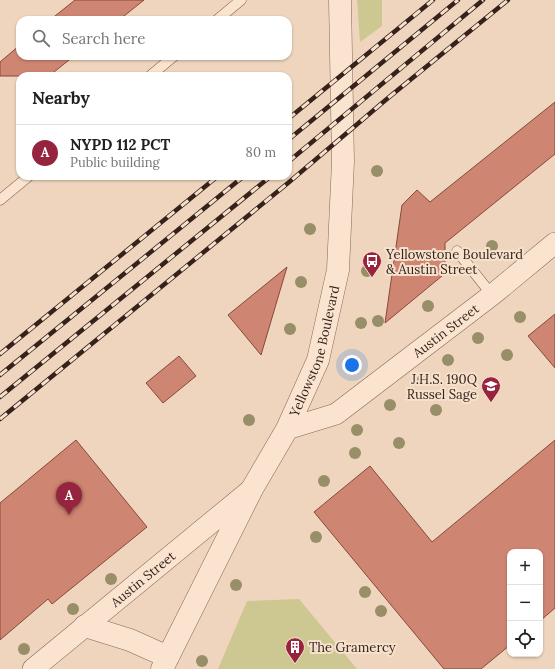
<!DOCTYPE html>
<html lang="en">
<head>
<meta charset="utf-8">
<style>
  :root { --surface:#fff; --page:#f6f6f6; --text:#202124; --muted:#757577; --line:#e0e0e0; --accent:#97243e }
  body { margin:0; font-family:Lora,serif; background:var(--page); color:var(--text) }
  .controls { position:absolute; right:12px; bottom:12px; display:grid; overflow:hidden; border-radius:8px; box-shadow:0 1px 3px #0004 }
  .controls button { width:36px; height:36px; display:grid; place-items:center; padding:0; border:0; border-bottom:1px solid var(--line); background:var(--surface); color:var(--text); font:20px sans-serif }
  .you { position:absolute; left:352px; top:365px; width:14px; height:14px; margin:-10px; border:3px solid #fff; border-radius:50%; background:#1a73e8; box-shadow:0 0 0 6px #1a73e833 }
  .badge { display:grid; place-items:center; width:26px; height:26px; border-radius:50%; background:var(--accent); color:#fff; font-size:13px; font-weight:700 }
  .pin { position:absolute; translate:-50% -33px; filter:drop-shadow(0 1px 2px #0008) }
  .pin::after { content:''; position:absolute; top:21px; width:14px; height:12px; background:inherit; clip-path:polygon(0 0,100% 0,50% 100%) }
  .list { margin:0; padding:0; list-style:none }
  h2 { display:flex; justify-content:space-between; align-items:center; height:52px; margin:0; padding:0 16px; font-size:17px }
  h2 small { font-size:13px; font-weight:400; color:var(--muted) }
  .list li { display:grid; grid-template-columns:26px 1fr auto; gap:12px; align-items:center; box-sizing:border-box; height:56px; padding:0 16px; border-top:1px solid var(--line) }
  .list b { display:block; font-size:15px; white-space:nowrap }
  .list p { margin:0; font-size:13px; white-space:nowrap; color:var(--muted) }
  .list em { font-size:13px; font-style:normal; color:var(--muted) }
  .icon { flex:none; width:22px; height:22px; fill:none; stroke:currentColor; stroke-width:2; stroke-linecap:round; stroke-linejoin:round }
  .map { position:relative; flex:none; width:555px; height:669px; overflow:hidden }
  .search { position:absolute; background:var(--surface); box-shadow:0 1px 3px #0004; left:16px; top:16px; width:276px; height:44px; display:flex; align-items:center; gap:10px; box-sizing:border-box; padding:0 14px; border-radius:12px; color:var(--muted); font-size:15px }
  .panel { position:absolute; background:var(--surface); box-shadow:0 1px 3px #0004; left:16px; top:72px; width:276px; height:108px; border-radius:12px }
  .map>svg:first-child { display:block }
</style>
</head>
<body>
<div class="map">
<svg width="555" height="669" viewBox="0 0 555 669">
  <rect width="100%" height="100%" fill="#efd5bd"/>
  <!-- green -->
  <g fill="#cdc791">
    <polygon points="357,0 382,0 382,26 360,42"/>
    <polygon points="299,599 357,669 218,669 247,601"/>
  </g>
  <!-- building -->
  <g fill="#ce8572" stroke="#87493b">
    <polygon points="75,0 144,0 119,20 50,20"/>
    <polygon points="20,45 20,56 74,56 49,76 0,76 0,62"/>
    <polygon points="555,102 555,154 445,243 445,264 448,271 385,323 402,205 417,190 430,202"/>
    <polygon points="287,267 261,355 228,315"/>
    <polygon points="555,314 555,368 528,336"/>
    <polygon points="179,356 196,376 163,403 146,383"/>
    <polygon points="76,440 147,527 52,604 48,599 0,640 0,503"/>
    <polygon points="555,440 555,608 540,621 540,552 510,552 510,645 481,669 444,669 314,512 370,466 432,542"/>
  </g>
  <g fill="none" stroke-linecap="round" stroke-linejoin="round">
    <defs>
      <g id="service">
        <polyline points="217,20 241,0"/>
        <polyline points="150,76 174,56"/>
        <polyline points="0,200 29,176"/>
        <polyline points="457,251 492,295"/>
      </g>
      <g id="minor">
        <path id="s1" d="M287,429l49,-15 156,-119 63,-52"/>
        <path id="s2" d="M33,669l219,-180"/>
      </g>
      <g id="tertiary">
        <polyline points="85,626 130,640 168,657"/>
        <path id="s3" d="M162,669l90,-180 35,-60 31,-69 20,-90 5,-109 -3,-161"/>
      </g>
    </defs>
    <!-- service casing -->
    <use href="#service" stroke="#876656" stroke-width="11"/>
    <!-- minor casing -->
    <use href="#minor" stroke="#876656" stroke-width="22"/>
    <!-- tertiary casing -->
    <use href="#tertiary" stroke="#876656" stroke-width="23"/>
    <!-- service -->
    <use href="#service" stroke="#fae4d0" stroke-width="10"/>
    <!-- minor -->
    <use href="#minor" stroke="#fae4d0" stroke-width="21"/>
    <!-- tertiary -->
    <use href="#tertiary" stroke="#fae4d0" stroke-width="22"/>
    <defs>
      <g id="rail">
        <polyline points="288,119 433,0"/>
        <polyline points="288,140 458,0"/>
        <polyline points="288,162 483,0"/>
        <polyline points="0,354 218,176"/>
        <polyline points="0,375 244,176"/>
        <polyline points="0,397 271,176"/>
        <polyline points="0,419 288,183 388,98 508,0"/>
      </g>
    </defs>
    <!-- rail casing -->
    <use href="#rail" stroke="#36221b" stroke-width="4.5"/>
    <!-- rail -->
    <use href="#rail" stroke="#f6e1cd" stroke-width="3" stroke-dasharray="9" stroke-linecap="butt"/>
  </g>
  <!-- trees -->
  <g fill="#988e67">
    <circle cx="377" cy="171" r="6"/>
    <circle cx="310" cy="229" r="6"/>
    <circle cx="492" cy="246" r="6"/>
    <circle cx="367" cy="271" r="6"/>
    <circle cx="301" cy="282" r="6"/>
    <circle cx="428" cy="306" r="6"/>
    <circle cx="520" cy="317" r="6"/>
    <circle cx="378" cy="321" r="6"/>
    <circle cx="361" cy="323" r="6"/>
    <circle cx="290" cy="329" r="6"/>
    <circle cx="478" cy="338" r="6"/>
    <circle cx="507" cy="355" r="6"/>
    <circle cx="448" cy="360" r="6"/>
    <circle cx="423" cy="380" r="6"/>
    <circle cx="390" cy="405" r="6"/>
    <circle cx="436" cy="410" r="6"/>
    <circle cx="249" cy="420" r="6"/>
    <circle cx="357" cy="430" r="6"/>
    <circle cx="399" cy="443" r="6"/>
    <circle cx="355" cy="453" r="6"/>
    <circle cx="324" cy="481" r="6"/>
    <circle cx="316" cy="537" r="6"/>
    <circle cx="111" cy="579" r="6"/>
    <circle cx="236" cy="585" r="6"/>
    <circle cx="365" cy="592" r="6"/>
    <circle cx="73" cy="609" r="6"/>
    <circle cx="381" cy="611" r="6"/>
    <circle cx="24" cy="649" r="6"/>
    <circle cx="202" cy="661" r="6"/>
  </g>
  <!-- icons -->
  <defs>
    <symbol id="bus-pin" viewBox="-11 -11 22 30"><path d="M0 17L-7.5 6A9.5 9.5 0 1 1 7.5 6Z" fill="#97243e" stroke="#f6e1cd"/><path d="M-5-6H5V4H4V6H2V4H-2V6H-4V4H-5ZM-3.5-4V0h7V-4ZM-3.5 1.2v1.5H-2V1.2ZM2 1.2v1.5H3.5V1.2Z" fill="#fff"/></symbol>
    <symbol id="school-pin" viewBox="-11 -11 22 30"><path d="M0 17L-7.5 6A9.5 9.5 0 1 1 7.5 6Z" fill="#97243e" stroke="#f6e1cd"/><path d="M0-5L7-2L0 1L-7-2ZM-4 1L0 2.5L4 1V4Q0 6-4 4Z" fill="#fff"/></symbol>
    <symbol id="building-pin" viewBox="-11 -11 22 30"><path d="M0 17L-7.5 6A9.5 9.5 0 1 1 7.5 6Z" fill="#97243e" stroke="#f6e1cd"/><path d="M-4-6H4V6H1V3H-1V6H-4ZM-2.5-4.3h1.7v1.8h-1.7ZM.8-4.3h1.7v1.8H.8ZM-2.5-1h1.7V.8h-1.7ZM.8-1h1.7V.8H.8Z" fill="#fff"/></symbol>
  </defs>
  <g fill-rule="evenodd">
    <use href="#bus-pin" x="361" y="250" width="22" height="30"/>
    <use href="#school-pin" x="480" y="375" width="22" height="30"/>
    <use href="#building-pin" x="284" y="636" width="22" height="30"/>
  </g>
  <g text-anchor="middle" stroke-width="4" stroke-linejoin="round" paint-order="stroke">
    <!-- poi labels -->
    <g font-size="13" fill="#36221b" stroke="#f6e1cd" text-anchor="start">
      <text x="386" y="259">Yellowstone Boulevard<tspan x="386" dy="15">&amp; Austin Street</tspan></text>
      <text x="477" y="384" text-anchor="end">J.H.S. 190Q<tspan x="477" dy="15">Russel Sage</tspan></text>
      <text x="309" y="652">The Gramercy</text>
    </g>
    <!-- street labels -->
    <g font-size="13" fill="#36221b" stroke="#f6e1cd">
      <text dy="5" stroke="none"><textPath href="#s1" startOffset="189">Austin Street</textPath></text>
      <text dy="5" stroke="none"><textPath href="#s3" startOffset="354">Yellowstone Boulevard</textPath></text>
      <text dy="5" stroke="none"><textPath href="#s2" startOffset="142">Austin Street</textPath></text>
    </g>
  </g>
</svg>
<div class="controls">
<button>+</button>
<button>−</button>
<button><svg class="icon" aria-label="locate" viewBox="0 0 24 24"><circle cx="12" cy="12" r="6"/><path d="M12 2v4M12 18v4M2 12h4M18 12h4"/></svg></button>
</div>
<div class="you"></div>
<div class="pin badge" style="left:69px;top:515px">A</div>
<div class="search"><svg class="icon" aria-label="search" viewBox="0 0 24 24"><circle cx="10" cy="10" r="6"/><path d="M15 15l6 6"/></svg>Search here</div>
<section class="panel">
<h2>Nearby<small></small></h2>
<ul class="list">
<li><span class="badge">A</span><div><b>NYPD 112 PCT</b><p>Public building</p></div><em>80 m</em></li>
</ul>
</section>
</div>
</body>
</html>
